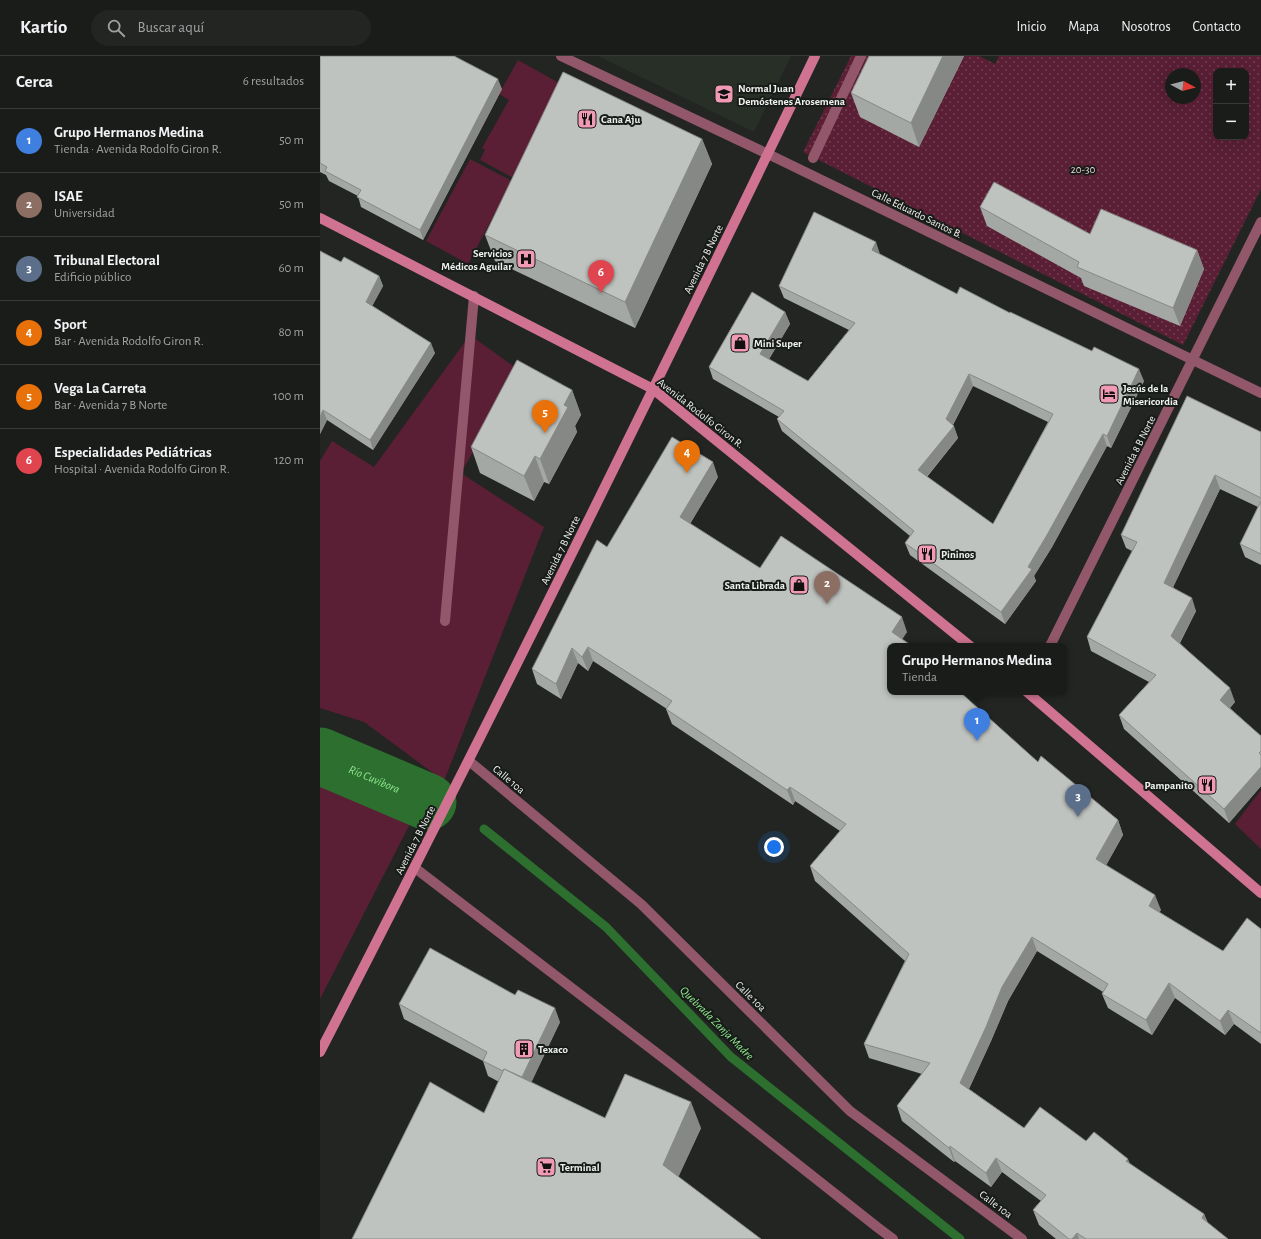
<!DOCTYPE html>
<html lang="es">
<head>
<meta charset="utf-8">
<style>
  :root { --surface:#1a1c19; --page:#232522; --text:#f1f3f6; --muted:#9fa1a2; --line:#383a38; --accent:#f09ab5 }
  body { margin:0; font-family:"Alegreya Sans",sans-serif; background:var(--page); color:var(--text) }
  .controls { position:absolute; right:12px; top:12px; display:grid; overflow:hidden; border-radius:8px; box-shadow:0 4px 16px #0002 }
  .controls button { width:36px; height:36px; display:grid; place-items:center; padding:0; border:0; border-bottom:1px solid var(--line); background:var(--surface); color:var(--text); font:20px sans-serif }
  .compass { position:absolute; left:845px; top:12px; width:36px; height:36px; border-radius:50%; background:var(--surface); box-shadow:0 4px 16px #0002; rotate:97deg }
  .you { position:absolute; left:454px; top:791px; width:14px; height:14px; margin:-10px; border:3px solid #fff; border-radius:50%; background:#1a73e8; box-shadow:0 0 0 6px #1a73e833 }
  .badge { display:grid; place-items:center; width:26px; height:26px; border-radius:50%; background:var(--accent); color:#fff; font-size:13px; font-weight:700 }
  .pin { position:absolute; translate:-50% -33px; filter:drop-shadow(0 1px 2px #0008) }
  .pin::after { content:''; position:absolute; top:21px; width:14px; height:12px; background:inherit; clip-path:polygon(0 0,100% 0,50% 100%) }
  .popup { position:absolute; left:567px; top:587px; width:180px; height:52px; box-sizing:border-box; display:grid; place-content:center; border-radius:8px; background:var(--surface); filter:drop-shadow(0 1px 3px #0005); font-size:13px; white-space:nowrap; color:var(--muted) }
  .popup b { font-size:15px; color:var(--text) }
  .popup::after { content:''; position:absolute; left:50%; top:100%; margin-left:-8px; border:8px solid transparent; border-top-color:var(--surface) }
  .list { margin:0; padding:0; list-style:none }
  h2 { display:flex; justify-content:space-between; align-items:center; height:52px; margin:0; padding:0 16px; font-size:17px }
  h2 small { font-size:13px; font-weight:400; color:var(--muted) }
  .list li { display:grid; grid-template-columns:26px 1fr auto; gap:12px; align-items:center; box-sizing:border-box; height:64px; padding:0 16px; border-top:1px solid var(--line) }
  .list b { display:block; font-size:15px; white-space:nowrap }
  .list p { margin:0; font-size:13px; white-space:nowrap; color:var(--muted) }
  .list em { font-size:13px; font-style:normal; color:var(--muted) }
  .icon { flex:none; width:22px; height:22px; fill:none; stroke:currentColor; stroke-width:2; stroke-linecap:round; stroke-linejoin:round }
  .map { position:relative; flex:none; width:941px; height:1183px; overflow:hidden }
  header { display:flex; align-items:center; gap:24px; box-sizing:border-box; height:56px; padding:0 20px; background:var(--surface); border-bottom:1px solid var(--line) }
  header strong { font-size:19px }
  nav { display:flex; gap:22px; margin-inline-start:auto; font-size:14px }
  .search { width:280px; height:36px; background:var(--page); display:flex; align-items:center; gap:10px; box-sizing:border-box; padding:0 14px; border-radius:22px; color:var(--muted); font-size:15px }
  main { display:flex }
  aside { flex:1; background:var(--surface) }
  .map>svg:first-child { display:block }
</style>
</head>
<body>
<header>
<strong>Kartio</strong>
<div class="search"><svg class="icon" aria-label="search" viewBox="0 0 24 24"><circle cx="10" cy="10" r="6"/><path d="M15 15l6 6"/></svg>Buscar aquí</div>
<nav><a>Inicio</a><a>Mapa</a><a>Nosotros</a><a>Contacto</a></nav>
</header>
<main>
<aside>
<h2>Cerca<small>6 resultados</small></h2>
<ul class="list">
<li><span class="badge" style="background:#3f7fe0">1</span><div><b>Grupo Hermanos Medina</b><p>Tienda · Avenida Rodolfo Giron R.</p></div><em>50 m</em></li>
<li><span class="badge" style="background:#8d6e63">2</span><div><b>ISAE</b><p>Universidad</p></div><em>50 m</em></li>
<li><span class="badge" style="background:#5c6f8a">3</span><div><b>Tribunal Electoral</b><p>Edificio público</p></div><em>60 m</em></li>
<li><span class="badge" style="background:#e8710a">4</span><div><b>Sport</b><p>Bar · Avenida Rodolfo Giron R.</p></div><em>80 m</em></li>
<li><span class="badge" style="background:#e8710a">5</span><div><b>Vega La Carreta</b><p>Bar · Avenida 7 B Norte</p></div><em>100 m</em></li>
<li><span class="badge" style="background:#e0444e">6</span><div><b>Especialidades Pediátricas</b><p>Hospital · Avenida Rodolfo Giron R.</p></div><em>120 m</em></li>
</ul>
</aside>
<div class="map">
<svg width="941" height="1183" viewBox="0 0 941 1183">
  <defs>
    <pattern id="park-dots" width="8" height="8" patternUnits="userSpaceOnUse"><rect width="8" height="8" fill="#5a1f35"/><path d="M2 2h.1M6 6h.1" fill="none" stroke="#724053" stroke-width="1.8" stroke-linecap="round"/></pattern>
  </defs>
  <rect width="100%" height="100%" fill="#222521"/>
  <!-- built -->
  <polygon fill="#272f27" points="278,0 471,0 434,76"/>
  <!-- green -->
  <g fill="#5a1f35">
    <polygon points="198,4 248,32 197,124 160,104 165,94 162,92 189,44 179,38"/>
    <polygon points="150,103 192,125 148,208 106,185"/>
    <polygon points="150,279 200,315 141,417 224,471 124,725 44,666 0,652 0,405 12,385 54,411"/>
    <polygon points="0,724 92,764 0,943"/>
    <polygon points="941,734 941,793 915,768"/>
  </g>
  <!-- park -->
  <path fill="url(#park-dots)" fill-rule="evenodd" d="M531,0h128l16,8 4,-8h262v133l-78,156 -380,-193zM896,15h30v66h-30zM851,18h24v24h-24z"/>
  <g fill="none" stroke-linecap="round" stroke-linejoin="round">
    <!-- stream -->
    <polyline stroke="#2c6f2e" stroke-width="9" points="164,773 286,871 411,1001 640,1183"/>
    <!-- river -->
    <path stroke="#2c6f2e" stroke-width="57" id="s1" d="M0,700l108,46"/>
    <!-- lane -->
    <g stroke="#92576a" stroke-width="10">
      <polyline points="493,102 541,0"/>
      <polyline points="125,565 154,240"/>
      <polyline points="95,812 351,1008 557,1171 573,1183"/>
    </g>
    <!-- street -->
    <g stroke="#92576a" stroke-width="10">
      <polyline points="241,0 448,98 941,337"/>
      <polyline points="730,590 941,166"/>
      <polyline points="149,705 321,848 530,1055 702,1183"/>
    </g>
    <!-- secondary -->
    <g stroke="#d07392" stroke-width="10">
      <polyline points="0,162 333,333 650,590"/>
      <polyline points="707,636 941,837"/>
      <path d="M0,996c170,-330 334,-662 495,-996"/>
    </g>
  </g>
  <!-- wall -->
  <g fill="#a4a8a4" fill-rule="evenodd">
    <polygon points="0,0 182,33 103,184 41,151 38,140 9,125 6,119 0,116"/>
    <polygon points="644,0 599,91 540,61 531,37"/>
    <polygon points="382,83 392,108 315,272 175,205 165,179"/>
    <polygon points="660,151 770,178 877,194 884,213 860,270 764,230 761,222 667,170"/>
    <polygon points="0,195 21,206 59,220 63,230 52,250 115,297 53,394 7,364 0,378"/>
    <path d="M560,198l77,40 53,19 134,68 -33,67 -4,-2 -55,101 -18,29 2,5 -31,43 -95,-69 -5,-12 5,-7 -128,-105 -5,-12 2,-2 -66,-38 -4,-12 76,-55 5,12 -21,35 39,22 41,-51 -65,-32 -5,-12zM653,330l75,36 -55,102 -66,-47 31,-39 -5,-13z"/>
    <polygon points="252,334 261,359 255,370 257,376 229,428 224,426 214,445 160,417 151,391"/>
    <polygon points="941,376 941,509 925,501 920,488 938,451 900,433 853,531 876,555 860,587 915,646 910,652 941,680 941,730 909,767 804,673 799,659 829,626 771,595 767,581 812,495 806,492 801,479"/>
    <polygon points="398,421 370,468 440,512 587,576 570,590 718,706 798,764 803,779 786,809 841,854 839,856 903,895 941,873 941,988 914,968 905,979 855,942 832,979 788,952 782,938 783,936 717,895 688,945 671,985 649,1033 704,1072 766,1085 810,1108 884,1158 888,1167 908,1183 736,1183 719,1169 713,1154 721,1145 682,1116 671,1131 635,1105 634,1106 582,1065 577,1050 602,1018 549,1002 544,988 585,905 495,825 490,810 520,775 475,745 473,749 352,668 346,653 347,653 273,605 268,615 258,607 241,643 217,628 212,613 287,491"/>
    <polygon points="79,948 240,966 211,1026 285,1062 381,1072 358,1121 168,1020 163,1005 84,963"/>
  </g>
  <!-- shaded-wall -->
  <g fill="#868886">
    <polygon points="623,0 644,0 599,91 591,67"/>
    <polygon points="178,23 182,33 103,184 100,174"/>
    <polygon points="382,83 392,108 315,272 305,246"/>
    <polygon points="556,186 560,198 552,194"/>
    <polygon points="877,194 884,213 860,270 853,252"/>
    <polygon points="59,220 63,230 49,256 46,246"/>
    <polygon points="465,256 470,268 445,310 440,298"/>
    <polygon points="111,287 115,297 53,394 50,384"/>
    <polygon points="819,313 824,325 791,392 787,380"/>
    <polygon points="649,318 653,330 631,372 634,370 638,382 602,426 598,414 626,363"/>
    <polygon points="252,334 261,359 255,370 257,376 229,428 220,403 244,349"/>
    <polygon points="3,354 7,364 0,378 0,361"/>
    <polygon points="783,378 787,390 732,491 714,520 716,525 685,568 681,556 708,511"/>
    <polygon points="215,400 224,426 214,445 204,420"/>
    <polygon points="393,406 398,421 365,476 360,461"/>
    <polygon points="895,419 900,433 849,540 844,527"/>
    <polygon points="872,542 876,555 856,593 851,580"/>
    <polygon points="582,561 587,576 578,590 572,576"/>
    <polygon points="268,591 273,605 268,615 262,601"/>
    <polygon points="252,592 258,607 241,643 236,628"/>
    <polygon points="910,632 915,646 905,657 900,644"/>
    <polygon points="941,711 941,730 909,767 904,753"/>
    <polygon points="470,731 475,745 473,749 467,734"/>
    <polygon points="798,764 803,779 782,817 776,803"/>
    <polygon points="835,839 841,854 834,865 829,850"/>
    <polygon points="712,881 717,895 688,945 671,985 645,1041 640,1027 682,931"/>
    <polygon points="849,927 855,942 832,979 826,964"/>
    <polygon points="235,952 240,966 206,1038 201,1024"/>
    <polygon points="908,954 914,968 905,979 900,965"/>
    <polygon points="371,1046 381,1072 352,1135 343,1109"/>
    <polygon points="630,1090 635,1105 634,1106 629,1092"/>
    <polygon points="676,1102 682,1116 671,1131 666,1117"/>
    <polygon points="808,1103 814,1117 806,1105"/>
    <polygon points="884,1158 890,1172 882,1162"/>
    <polygon points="757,1177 759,1183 752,1183"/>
  </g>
  <!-- building -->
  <g fill="#bfc3bf" stroke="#868886" fill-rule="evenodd">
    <polygon points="0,0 134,0 178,23 100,174 37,141 41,134 5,115 7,111 0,107"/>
    <polygon points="549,0 623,0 591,67 531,37"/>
    <polygon points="243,16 382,83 305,246 165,179"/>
    <polygon points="674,126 770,178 781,153 877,194 853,252 757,211 759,206 660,151"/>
    <path d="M494,156l62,30 -4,8 85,44 3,-7 50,26v-1l82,39 2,-4 45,22 -32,67 -4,-2 -56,101 -19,32 4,2 -31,43 -96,-69 9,-12 -137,-112 7,-8 -75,-44 43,-75 33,20 -25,42 48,27 47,-58 -76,-37zM649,318l84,40 -60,110 -75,-54 36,-44 -8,-7z"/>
    <polygon points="0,195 21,206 24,201 59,220 46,246 111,287 50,384 3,354 0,361"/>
    <polygon points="197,304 252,334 244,349 248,351 220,403 215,400 204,420 151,391"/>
    <polygon points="867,340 941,376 941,442 895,419 844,527 872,542 851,580 910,632 900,644 941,680 941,695 939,697 941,699 941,711 904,753 799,659 836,619 767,581 817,486 801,479"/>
    <polygon points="352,381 393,406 360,461 440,512 461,480 582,561 572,576 592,590 570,590 570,636 640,636 718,706 721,700 798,764 776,803 835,839 829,850 903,895 927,862 941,873 941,977 908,954 900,965 849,927 826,964 782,938 788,928 712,881 682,931 666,971 640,1027 704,1072 720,1051 766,1085 774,1076 808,1103 806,1105 884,1158 882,1162 908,1183 766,1183 757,1177 752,1183 749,1183 713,1154 726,1139 676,1102 666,1117 630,1090 629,1092 577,1050 610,1007 544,988 589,898 490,810 526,768 470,731 467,734 346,653 352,645 268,591 262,601 252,592 236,628 212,613 277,484 287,491"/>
    <polygon points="941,445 941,498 920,488"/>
    <polygon points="110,892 195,939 198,934 235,952 202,1021 184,1013 183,1015 163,1005 167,996 79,948"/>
    <polygon points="184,1013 285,1062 305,1018 371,1046 343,1109 441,1183 32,1183 110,1026 164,1057"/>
  </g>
  <!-- icons -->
  <defs>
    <symbol id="school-square" viewBox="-11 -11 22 22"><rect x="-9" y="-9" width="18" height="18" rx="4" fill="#f09ab5" stroke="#181c18"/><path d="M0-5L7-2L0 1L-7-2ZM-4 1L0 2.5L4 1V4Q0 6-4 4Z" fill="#111"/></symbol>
    <symbol id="restaurant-square" viewBox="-11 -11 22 22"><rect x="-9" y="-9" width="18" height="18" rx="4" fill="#f09ab5" stroke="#181c18"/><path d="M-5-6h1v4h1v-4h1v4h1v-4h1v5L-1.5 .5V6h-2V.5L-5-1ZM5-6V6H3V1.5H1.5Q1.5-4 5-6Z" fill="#111"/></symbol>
    <symbol id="hospital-square" viewBox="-11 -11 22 22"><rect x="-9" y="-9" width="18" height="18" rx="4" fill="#f09ab5" stroke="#181c18"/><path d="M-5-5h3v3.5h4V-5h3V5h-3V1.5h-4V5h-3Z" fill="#111"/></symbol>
    <symbol id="shop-square" viewBox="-11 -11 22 22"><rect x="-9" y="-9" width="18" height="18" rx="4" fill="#f09ab5" stroke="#181c18"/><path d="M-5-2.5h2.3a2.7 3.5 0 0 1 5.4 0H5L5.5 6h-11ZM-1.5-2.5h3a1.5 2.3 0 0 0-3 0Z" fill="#111"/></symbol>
    <symbol id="hotel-square" viewBox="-11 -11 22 22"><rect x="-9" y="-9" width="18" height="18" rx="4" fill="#f09ab5" stroke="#181c18"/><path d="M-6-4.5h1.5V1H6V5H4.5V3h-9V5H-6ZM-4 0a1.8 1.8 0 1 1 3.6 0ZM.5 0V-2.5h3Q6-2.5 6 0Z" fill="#111"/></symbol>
    <symbol id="building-square" viewBox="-11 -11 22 22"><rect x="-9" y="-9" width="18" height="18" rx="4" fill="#f09ab5" stroke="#181c18"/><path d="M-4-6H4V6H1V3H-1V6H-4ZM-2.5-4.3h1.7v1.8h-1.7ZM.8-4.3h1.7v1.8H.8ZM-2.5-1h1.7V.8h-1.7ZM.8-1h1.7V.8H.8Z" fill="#111"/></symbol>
    <symbol id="supermarket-square" viewBox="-11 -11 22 22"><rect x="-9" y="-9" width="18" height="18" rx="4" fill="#f09ab5" stroke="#181c18"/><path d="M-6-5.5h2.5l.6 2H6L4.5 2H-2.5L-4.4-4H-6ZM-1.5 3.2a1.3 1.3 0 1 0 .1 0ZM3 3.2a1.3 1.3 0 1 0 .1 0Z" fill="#111"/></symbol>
  </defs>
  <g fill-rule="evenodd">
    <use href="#school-square" x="393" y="27" width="22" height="22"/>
    <use href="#restaurant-square" x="256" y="52" width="22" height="22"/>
    <use href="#hospital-square" x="195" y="192" width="22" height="22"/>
    <use href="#shop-square" x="409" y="276" width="22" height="22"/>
    <use href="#hotel-square" x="778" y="327" width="22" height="22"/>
    <use href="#restaurant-square" x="596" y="487" width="22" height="22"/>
    <use href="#shop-square" x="468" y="518" width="22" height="22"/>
    <use href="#restaurant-square" x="876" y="718" width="22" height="22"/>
    <use href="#building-square" x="193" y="982" width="22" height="22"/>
    <use href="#supermarket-square" x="215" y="1100" width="22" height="22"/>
  </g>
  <g text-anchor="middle" stroke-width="4" stroke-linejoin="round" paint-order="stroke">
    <!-- poi labels -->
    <g font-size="11" font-weight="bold" fill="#eff1ef" stroke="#181c18" text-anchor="start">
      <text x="418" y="36">Normal Juan<tspan x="418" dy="13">Demóstenes Arosemena</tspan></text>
      <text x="281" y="67">Cana Aju</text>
      <text x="192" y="201" text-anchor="end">Servicios<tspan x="192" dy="13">Médicos Aguilar</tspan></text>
      <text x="434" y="291">Mini Super</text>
      <text x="803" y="336">Jesús de la<tspan x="803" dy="13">Misericordia</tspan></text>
      <text x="621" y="502">Pininos</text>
      <text x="465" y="533" text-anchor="end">Santa Librada</text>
      <text x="873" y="733" text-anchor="end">Pampanito</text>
      <text x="218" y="997">Texaco</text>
      <text x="240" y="1115">Terminal</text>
    </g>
    <!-- park labels -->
    <g font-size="11" fill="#efd5dc" stroke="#181c18">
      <text x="763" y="117">20-30</text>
    </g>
    <!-- street labels -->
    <g font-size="11" fill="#eff1ef" stroke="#181c18">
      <text transform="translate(597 157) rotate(26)" y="4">Calle Eduardo Santos B.</text>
      <text transform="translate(383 203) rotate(-64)" y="4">Avenida 7 B Norte</text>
      <text transform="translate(381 357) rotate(38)" y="4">Avenida Rodolfo Giron R.</text>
      <text transform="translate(815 394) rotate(-63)" y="4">Avenida 8 B Norte</text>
      <text transform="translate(240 494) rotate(-64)" y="4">Avenida 7 B Norte</text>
      <text transform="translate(189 723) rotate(40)" y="4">Calle 10a</text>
      <text transform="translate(95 784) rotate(-63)" y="4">Avenida 7 B Norte</text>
      <text transform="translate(431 940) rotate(45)" y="4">Calle 10a</text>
      <text transform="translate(676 1148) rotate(37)" y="4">Calle 10a</text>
    </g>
    <!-- water labels -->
    <g font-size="12" font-style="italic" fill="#90e990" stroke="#181c18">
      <text dy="4" stroke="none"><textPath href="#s1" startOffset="59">Río Cuvíbora</textPath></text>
      <text transform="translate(397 967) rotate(45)" y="4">Quebrada Zanja Madre</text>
    </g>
  </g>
</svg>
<div class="controls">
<button>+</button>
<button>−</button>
</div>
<svg class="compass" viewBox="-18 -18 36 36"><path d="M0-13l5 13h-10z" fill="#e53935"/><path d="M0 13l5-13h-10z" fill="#9fa1a2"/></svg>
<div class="you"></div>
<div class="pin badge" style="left:657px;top:685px;background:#3f7fe0">1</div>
<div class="popup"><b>Grupo Hermanos Medina</b>Tienda</div>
<div class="pin badge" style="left:507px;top:548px;background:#8d6e63">2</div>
<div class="pin badge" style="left:758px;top:761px;background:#5c6f8a">3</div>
<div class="pin badge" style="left:367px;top:417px;background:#e8710a">4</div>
<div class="pin badge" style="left:225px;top:377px;background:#e8710a">5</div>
<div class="pin badge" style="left:281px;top:237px;background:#e0444e">6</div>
</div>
</main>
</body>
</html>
